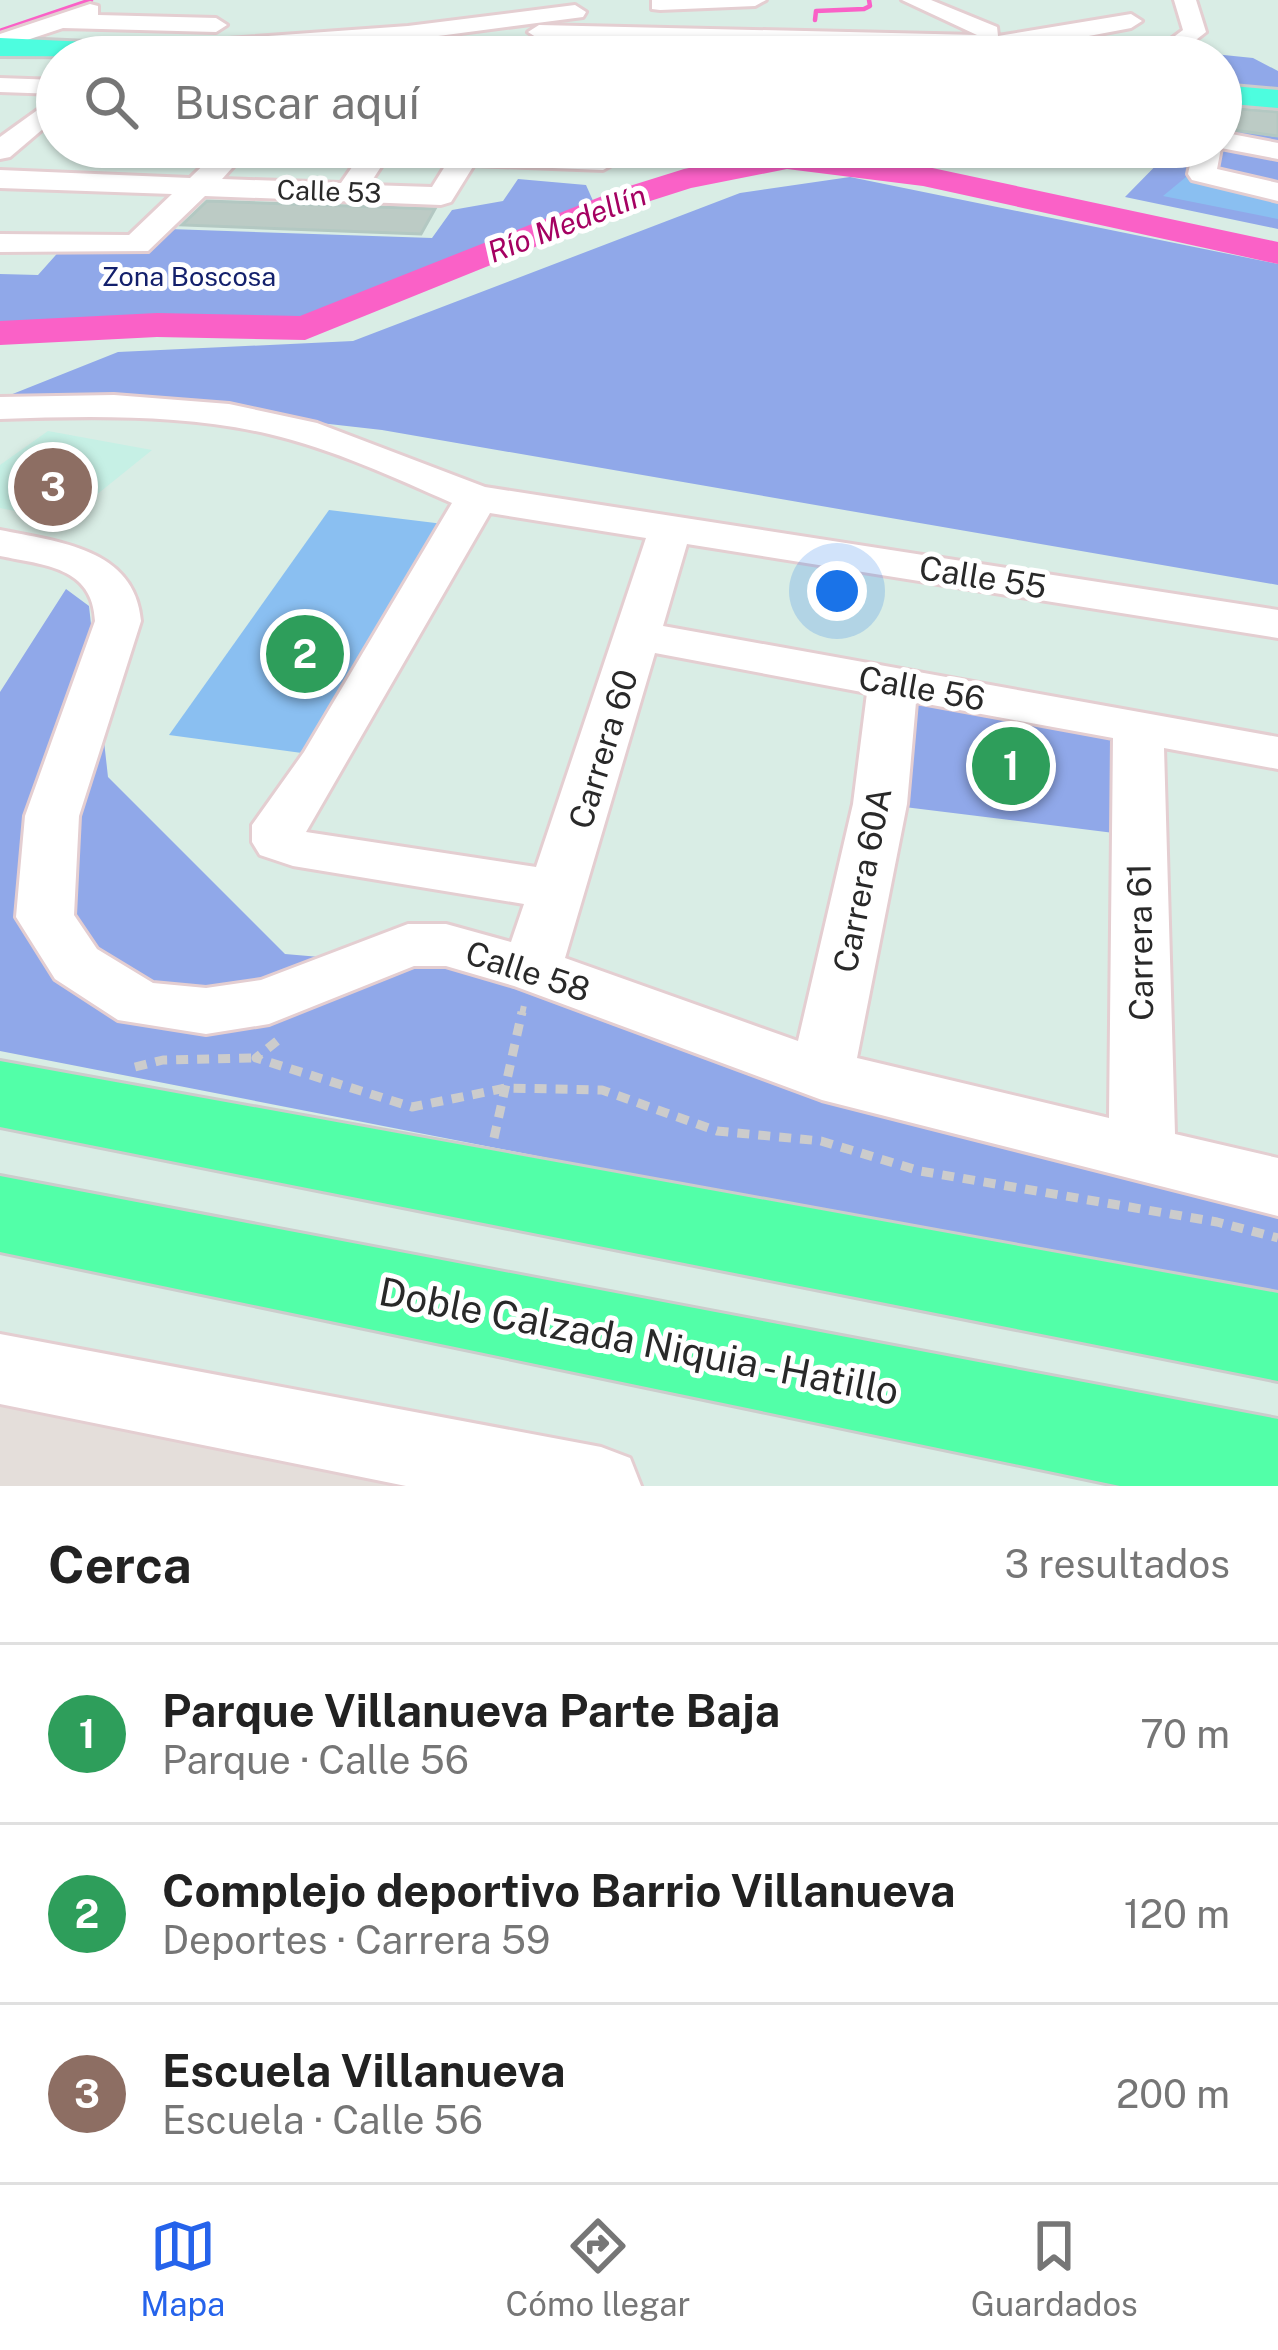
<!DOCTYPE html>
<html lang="es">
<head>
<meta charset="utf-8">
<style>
  :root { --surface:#fff; --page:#f6f6f6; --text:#222; --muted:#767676; --line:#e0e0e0; --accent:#2563eb }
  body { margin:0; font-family:"Public Sans",sans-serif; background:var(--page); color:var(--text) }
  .you { position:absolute; left:837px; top:591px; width:42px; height:42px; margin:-30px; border:9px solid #fff; border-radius:50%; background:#1a73e8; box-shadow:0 0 0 18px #1a73e833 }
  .badge { display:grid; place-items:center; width:78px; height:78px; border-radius:50%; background:var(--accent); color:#fff; font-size:39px; font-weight:700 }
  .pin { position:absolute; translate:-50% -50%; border:6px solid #fff; box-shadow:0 3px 12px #0006 }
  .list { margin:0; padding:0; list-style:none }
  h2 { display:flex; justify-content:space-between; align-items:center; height:156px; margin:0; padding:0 48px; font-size:51px }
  h2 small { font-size:39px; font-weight:400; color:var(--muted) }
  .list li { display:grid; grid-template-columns:78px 1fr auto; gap:36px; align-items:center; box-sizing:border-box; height:180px; padding:0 48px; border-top:3px solid var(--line) }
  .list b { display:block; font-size:45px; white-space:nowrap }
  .list p { margin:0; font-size:39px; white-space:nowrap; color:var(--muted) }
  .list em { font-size:39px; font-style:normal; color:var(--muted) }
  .icon { flex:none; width:66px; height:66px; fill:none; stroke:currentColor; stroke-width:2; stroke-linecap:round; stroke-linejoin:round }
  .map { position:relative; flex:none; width:1278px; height:1486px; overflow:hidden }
  .search { position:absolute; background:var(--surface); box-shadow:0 3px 9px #0004; left:36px; right:36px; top:36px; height:132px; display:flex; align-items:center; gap:30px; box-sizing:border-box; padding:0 42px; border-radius:66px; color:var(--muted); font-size:45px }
  .sheet { height:696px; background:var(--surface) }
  nav { display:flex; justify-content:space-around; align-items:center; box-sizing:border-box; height:168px; border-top:3px solid var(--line); background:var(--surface); font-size:33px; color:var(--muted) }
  nav a { display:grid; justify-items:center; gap:6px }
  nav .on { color:var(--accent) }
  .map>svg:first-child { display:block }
</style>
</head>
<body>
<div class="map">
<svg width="1278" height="1486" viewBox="0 0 1278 1486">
  <rect width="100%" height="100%" fill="#d9ede5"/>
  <!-- industrial -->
  <polygon fill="#e4deda" points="0,1369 601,1486 0,1486"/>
  <!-- education -->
  <polygon fill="#c6f0e5" points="48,431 152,450 64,521 0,508 0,465"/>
  <!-- green -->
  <g fill="#90a8e9">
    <polygon points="1175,50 1253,58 1278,71 1278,100 1240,99 1228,130 1278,137 1278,229 1125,197 1174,147 1221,147 1221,57 1159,57"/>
    <polygon points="850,177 1278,264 1278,585 382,430 144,403 0,399 118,352 353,341 740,193"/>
    <polygon points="518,179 586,185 594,203 312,320 0,331 0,274 38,275 63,247 144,252 169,229 432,238 452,210 503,201"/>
    <polygon points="66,589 89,606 108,777 285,954 506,973 1278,1191 1278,1301 0,1051 0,692"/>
    <polygon points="893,683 1138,727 1138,836 880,804"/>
  </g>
  <!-- pitch -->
  <g fill="#8abff1">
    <polygon points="1186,177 1278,194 1278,219 1163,196"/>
    <polygon points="329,510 460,526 324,756 169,735"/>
  </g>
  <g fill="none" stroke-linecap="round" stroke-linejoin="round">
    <!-- stream -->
    <g stroke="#fa61c7" stroke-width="4.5">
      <polyline points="815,20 816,11 864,9 870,6 869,0"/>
      <polyline points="0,31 91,0"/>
    </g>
    <!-- river -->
    <polygon fill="#fa61c7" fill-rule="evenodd" points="787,149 923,166 1278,242 1278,264 923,186 787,169 691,188 644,203 305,340 157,337 0,345 0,321 157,313 300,316 620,189 684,169"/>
  </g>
  <!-- building -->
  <g fill="#bccbc5" stroke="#b3c8c2" stroke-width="3">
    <polygon points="1241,109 1278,112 1278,136 1233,130"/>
    <polygon points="207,201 435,209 421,234 182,225"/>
  </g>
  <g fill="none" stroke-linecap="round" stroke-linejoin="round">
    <defs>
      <g id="minor">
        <polygon points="652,0 766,0 755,6 660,10 652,9"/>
        <polygon points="902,0 931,0 997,27 998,36 1131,14 1142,21 1131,28 1015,50 539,39 528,32 539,25 977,35"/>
        <polygon points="1174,0 1196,0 1206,32 1174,57 1147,57 1183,30"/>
        <polygon points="90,4 98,6 98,15 216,18 227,25 216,32 63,28 0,49 0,34"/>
        <polygon points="575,5 586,12 583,17 408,40 199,57 162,55 166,50 214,40 408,26"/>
        <polygon points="0,78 57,80 57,94 0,92"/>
        <polygon points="57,96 57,117 10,157 0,159 0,137"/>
        <polygon points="1221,132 1278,143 1278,159 1221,148 1217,169 1278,183 1278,201 1192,180 1188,174 1194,147 1221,147"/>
        <polygon points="222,147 251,147 222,179 341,183 366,147 394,147 369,185 432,187 457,147 603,154 617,162 603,170 474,165 451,202 441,205 205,196 148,251 0,252 0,234 129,235 172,194 0,188 0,170 190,178"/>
        <path d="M114,395l115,9 88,19 168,64 793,123v28l-591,-94 -24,82 615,111v32l-114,-21 11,386 103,24v58l-456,-116 -308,-114 -68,-20h-32l-145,58 -63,10 -88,-14 -63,-41 -39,-62 9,-101 70,-195c-2,-54 -51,-56 -95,-65v-26c58,12 135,18 141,91l-62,195 -5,99 23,34 56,34 53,5 55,-8 147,-56h38l65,18 13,-38 -231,-38 -33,-11 -8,-13v-17l52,-73 148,-249c-59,-26 -119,-54 -183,-69 -88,-20 -179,-18 -269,-15v-22zM490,513l156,25 -110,329 -230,-35zM655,653l212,40 -14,111 -55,237 -233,-83zM916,702l197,36 -4,380 -252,-60 50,-254z"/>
        <polygon points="0,1334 601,1447 630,1458 641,1486 406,1486 0,1404"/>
      </g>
      <g id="major">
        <polygon points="0,38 221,48 236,57 0,56"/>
        <polygon points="1221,85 1278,90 1278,108 1221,103"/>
      </g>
      <g id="highway">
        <polygon points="0,1061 1278,1293 1278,1381 0,1127"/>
        <polygon points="0,1176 1278,1419 1278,1486 1120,1486 0,1252"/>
      </g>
    </defs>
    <!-- minor casing -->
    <use href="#minor" stroke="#e4ced1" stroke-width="6"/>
    <!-- major casing -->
    <use href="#major" stroke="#ccc" stroke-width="6"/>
    <!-- highway casing -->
    <use href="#highway" stroke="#ccc" stroke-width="6"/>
    <!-- path-far1 -->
    <polyline stroke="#ccc" stroke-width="6" stroke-dasharray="9 6" stroke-linecap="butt" points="522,1015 524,1005"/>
    <!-- path -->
    <g stroke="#ccc" stroke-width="9" stroke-dasharray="12 9" stroke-linecap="butt">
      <polyline points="277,1041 256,1058 412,1107 506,1088 602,1090 717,1131 821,1141 920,1171 1217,1222 1278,1238"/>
      <polyline points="135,1067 163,1060 256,1058"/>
      <polyline points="494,1138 522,1012"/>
    </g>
    <!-- minor -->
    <use href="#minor" fill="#fff" fill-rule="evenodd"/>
    <!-- major -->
    <use href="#major" fill="#4dfddf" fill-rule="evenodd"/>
    <!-- highway -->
    <use href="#highway" fill="#52ffa8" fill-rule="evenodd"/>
  </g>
  <g text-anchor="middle" stroke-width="10" stroke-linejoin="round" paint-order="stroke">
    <!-- far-street labels -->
    <g font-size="27" fill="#292929" stroke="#fff">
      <text transform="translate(329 192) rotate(2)" y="9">Calle 53</text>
    </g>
    <!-- far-park labels -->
    <g font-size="27" fill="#13206c" stroke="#fff">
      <text x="189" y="286">Zona Boscosa</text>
    </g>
    <!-- far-water labels -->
    <g font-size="30" font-style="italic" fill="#a50162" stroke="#fff">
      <text transform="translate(567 224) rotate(-21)" y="10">Río Medellín</text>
    </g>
    <!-- street labels -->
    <g font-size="33" fill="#292929" stroke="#fff">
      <text transform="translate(983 577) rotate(9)" y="12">Calle 55</text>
      <text transform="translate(922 688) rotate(10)" y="12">Calle 56</text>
      <text transform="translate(603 749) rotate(-73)" y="12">Carrera 60</text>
      <text transform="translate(862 880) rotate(-79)" y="12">Carrera 60A</text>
      <text transform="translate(1140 942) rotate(-91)" y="12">Carrera 61</text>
      <text transform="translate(528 971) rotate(18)" y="12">Calle 58</text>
    </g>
    <!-- near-street labels -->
    <g font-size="39" fill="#292929" stroke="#fff">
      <text transform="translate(639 1341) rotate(11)" y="14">Doble Calzada Niquia - Hatillo</text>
    </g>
  </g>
</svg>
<div class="you"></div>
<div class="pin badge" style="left:1011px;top:766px;background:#2e9e5b">1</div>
<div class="pin badge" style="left:305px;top:654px;background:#2e9e5b">2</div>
<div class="pin badge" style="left:53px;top:487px;background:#8d6e63">3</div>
<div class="search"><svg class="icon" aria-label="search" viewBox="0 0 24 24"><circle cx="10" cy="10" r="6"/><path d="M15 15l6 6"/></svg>Buscar aquí</div>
</div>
<section class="sheet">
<h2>Cerca<small>3 resultados</small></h2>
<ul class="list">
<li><span class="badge" style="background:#2e9e5b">1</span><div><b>Parque Villanueva Parte Baja</b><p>Parque · Calle 56</p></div><em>70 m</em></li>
<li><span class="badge" style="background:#2e9e5b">2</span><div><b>Complejo deportivo Barrio Villanueva</b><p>Deportes · Carrera 59</p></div><em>120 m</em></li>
<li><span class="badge" style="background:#8d6e63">3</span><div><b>Escuela Villanueva</b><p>Escuela · Calle 56</p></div><em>200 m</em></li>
</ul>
</section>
<nav>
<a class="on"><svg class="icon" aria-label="map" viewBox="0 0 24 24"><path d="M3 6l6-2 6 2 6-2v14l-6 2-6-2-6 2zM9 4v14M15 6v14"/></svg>Mapa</a>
<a><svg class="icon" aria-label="directions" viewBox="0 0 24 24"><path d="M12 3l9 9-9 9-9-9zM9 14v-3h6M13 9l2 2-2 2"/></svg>Cómo llegar</a>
<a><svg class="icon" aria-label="saved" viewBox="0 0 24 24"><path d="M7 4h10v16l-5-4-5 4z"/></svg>Guardados</a>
</nav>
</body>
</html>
